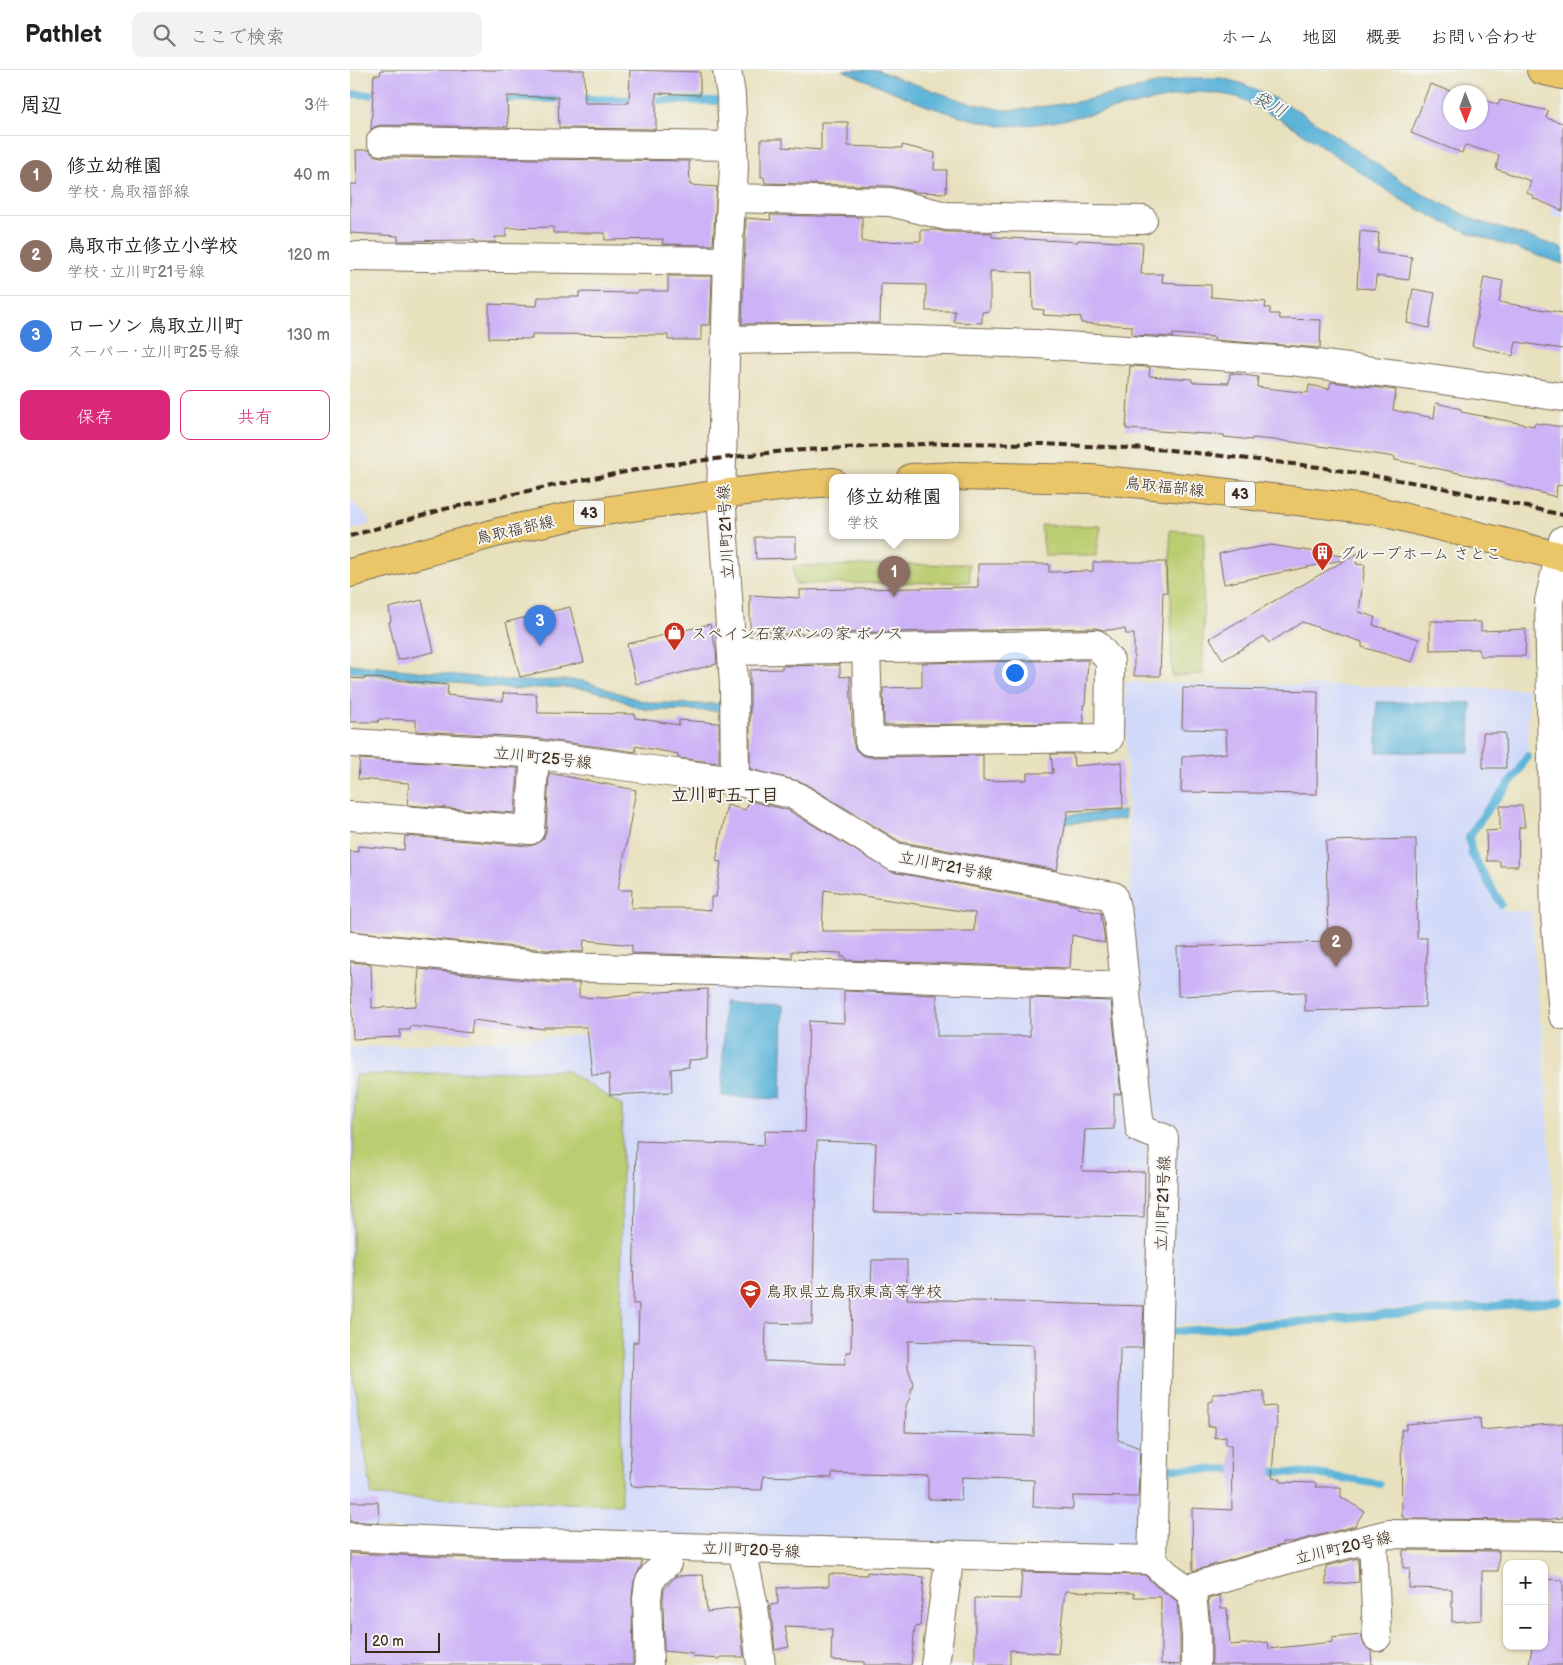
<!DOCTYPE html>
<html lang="ja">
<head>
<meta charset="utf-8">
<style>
  :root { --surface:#fff; --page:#f2f2f2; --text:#202124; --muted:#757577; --line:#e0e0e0; --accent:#db2777 }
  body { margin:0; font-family:"Balsamiq Sans","Klee One",sans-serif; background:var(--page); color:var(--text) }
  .controls { position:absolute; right:15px; bottom:15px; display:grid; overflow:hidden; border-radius:10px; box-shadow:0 1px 4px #0004 }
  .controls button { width:45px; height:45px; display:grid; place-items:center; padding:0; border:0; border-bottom:1px solid var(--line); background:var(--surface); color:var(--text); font:25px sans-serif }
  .compass { position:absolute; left:1093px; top:15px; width:45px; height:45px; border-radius:50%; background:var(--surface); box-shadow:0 1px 4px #0004; rotate:179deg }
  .scale { position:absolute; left:15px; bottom:12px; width:75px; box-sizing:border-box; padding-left:5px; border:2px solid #3b2a1e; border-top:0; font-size:14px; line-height:18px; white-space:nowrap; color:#3b2a1e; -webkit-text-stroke:4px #f6f6f2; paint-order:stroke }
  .you { position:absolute; left:664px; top:602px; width:18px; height:18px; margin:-12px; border:4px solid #fff; border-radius:50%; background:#1a73e8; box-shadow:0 0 0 8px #1a73e833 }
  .badge { display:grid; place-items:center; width:32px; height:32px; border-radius:50%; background:var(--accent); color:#fff; font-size:16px; font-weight:700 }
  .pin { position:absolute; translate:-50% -41px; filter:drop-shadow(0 1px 2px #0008) }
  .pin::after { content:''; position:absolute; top:26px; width:18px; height:15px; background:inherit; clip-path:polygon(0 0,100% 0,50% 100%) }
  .popup { position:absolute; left:479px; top:404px; width:130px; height:65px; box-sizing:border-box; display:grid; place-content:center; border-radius:10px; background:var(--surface); filter:drop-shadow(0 1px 4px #0005); font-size:16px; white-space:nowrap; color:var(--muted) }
  .popup b { font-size:19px; color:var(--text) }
  .popup::after { content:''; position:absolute; left:50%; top:100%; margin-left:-10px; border:10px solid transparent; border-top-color:var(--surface) }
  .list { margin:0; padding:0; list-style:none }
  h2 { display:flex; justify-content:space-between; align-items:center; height:65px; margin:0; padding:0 20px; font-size:21px }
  h2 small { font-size:16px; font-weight:400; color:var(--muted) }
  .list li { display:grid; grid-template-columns:32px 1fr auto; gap:15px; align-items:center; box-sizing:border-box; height:80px; padding:0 20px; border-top:1px solid var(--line) }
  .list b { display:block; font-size:19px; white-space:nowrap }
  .list p { margin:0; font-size:16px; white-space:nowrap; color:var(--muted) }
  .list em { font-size:16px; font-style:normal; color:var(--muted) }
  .actions { display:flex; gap:10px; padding:15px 20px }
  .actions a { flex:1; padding:11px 0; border:1px solid var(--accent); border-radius:10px; text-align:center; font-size:18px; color:var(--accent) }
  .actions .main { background:var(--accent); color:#fff }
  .icon { flex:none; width:28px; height:28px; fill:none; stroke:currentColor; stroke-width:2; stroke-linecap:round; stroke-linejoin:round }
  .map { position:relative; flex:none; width:1213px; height:1595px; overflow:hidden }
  header { display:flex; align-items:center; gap:30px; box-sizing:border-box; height:70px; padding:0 25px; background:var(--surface); border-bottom:1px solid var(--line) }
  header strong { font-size:24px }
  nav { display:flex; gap:28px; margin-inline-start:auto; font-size:18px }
  .search { width:350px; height:45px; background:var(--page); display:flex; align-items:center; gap:12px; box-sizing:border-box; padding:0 18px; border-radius:10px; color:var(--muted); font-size:19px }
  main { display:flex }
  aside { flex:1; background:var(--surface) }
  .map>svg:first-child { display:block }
</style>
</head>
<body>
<header>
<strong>Pathlet</strong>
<div class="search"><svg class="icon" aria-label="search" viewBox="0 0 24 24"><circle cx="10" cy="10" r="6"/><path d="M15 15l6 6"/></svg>ここで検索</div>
<nav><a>ホーム</a><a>地図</a><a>概要</a><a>お問い合わせ</a></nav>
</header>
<main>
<aside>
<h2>周辺<small>3件</small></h2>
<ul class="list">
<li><span class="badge" style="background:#8d6e63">1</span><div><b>修立幼稚園</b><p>学校 · 鳥取福部線</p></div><em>40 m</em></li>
<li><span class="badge" style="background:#8d6e63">2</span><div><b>鳥取市立修立小学校</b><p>学校 · 立川町21号線</p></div><em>120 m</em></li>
<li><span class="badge" style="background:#3f7fe0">3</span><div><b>ローソン 鳥取立川町</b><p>スーパー · 立川町25号線</p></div><em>130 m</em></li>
</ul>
<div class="actions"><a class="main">保存</a><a>共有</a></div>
</aside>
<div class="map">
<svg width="1213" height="1595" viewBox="0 0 1213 1595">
  <rect width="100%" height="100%" fill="#f6f6f2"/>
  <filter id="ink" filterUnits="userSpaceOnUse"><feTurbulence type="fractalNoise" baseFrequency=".02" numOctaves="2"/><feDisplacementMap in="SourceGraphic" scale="10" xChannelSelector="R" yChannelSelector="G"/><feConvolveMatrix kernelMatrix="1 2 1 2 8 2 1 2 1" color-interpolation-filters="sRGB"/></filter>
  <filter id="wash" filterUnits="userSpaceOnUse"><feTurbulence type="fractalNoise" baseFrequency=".0096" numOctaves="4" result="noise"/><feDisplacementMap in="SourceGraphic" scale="20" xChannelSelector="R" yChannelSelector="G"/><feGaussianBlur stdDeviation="1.12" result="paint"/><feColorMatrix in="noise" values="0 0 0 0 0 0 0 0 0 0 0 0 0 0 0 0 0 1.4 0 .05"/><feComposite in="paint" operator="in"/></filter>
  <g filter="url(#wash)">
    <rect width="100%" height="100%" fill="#e8e1be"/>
    <!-- built -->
    <g fill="#d1d9f9">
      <polygon points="1213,105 1213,149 1199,143"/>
      <polygon points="0,429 20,449 20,453 16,456 0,460"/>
      <polygon points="775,612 1178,619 1178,681 1167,702 1135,738 1115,767 1120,786 1126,797 1150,837 1157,841 1182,841 1189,952 1192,953 1209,1227 822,1255 825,1062 801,1047 780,822"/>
      <polygon points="362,912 764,923 804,1075 792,1471 787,1479 0,1458 0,978 292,962 353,949"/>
    </g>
    <!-- green -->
    <g fill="#bbcd71" stroke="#7b7c48">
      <polygon points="691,455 751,456 746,486 695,486"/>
      <polygon points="820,460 854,463 853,604 822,606"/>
      <polygon points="619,494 620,512 445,514 443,496"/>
      <polygon points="216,1000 272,1036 271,1435 22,1426 0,1288 5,1005"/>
    </g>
    <!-- water -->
    <g fill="#5bb4d9" stroke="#4b6f7c">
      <polygon points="492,0 528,0 542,6 613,31 653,40 676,39 732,31 810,13 838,8 871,8 890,13 912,22 949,41 1065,120 1125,150 1213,178 1213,194 1120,163 1093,152 1053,131 939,54 887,27 871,24 849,22 825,26 703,52 675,55 650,56 613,47 577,36"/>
      <polygon points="0,594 163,611 218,610 234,611 289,630 303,633 356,634 379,633 380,641 302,640 288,638 254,623 235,619 213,617 162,619 0,602"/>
      <polygon points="1027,632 1121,633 1120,682 1027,682"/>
      <polygon points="394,633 429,642 450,651 506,677 529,690 656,750 774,741 775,749 661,757 432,651 394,640"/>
      <polygon points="374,932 433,935 431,1029 372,1026"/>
    </g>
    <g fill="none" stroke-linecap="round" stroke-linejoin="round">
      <!-- stream -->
      <g stroke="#5bb4d9" stroke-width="8">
        <polyline points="0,24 33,25"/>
        <polyline points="147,28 370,31"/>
        <polyline points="1151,834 1122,784 1119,767 1137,740 1168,703 1177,686"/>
        <polyline points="819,1262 1209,1231"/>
        <polyline points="814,1398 892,1400"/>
        <polyline points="913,1401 967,1404 1029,1414"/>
      </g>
    </g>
    <g id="blocks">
      <!-- building -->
      <g fill="#ccb2f6" fill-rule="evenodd">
        <polygon points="31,0 234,0 235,33 279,33 280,0 350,2 350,25 306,23 306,59 209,58 208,27 157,26 158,57 31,55 24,57 21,60 24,5 30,5"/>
        <polygon points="1080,14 1103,22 1100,22 1100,52 1130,52 1130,28 1148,35 1150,30 1198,41 1196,48 1213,53 1213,141 1183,128 1184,126 1177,123 1181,111 1146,99 1149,85 1115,75 1112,83 1061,63"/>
        <polygon points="471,52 498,52 498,76 552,78 552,75 585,83 584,100 597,100 596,123 566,122 540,116 415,113 414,107 411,107 411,69 433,69 433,77 471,80"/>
        <polygon points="6,80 19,80 23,85 31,87 339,91 340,115 367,117 363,175 312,174 313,169 255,170 255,163 203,163 203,157 156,158 156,167 145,167 146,172 125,172 125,170 48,171 48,166 0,163 0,114 7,114"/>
        <polygon points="420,145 512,147 512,172 571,171 571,160 588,160 596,162 642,163 642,167 728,172 728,170 793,173 791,204 813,204 812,212 826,213 826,214 861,215 861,227 916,232 915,238 920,238 920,244 929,244 930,249 971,250 970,278 864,270 864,267 823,264 823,267 782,265 782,256 731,253 731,247 693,245 694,240 683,239 682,203 640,201 640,241 632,242 632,253 604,252 605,241 576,241 576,215 531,214 530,253 392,254 396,148 421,150"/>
        <polygon points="1010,161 1029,163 1027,183 1062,187 1059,210 1026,206 1025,219 1007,218"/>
        <polygon points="318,206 362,206 360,255 351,255 351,270 318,270 318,265 182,264 182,269 139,268 139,234 187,236 188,227 229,227 229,222 287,223 287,221 318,221"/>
        <polygon points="1134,207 1153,211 1149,232 1213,243 1213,279 1166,272 1163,286 1122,276"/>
        <polygon points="1063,219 1085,223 1079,258 1057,253"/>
        <polygon points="780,296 800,297 799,306 842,309 842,312 879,313 880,303 908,307 907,317 958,323 959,315 979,319 981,312 1046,320 1043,340 1084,348 1086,333 1111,339 1111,342 1184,356 1185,353 1213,357 1213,416 1207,415 1206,427 1138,409 1045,390 1045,387 935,371 902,368 902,370 874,367 874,365 776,359"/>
        <polygon points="405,467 446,467 446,488 406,489"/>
        <polygon points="921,475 998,487 999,489 1008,483 1006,494 1015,495 1009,542 1025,547 1023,555 1069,569 1062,592 1012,577 1012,572 952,552 919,573 914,566 873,590 860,568 997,489 874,514 869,484 892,478 892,480"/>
        <polygon points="743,492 816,492 817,522 813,522 810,606 784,606 784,564 776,564 775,559 753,560 746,558 431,564 431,561 400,562 400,525 450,528 450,520 628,517 628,494 699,494 699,502 743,501"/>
        <polygon points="72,530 84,582 48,590 39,552 41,551 39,538"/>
        <polygon points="220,537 234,592 170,607 156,552"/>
        <polygon points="1080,551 1131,552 1131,561 1176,559 1175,586 1130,586 1129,579 1080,580"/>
        <polygon points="360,554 366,580 367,594 286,614 277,574"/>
        <polygon points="738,590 735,635 733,635 734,653 534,655 533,618 572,617 572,593"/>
        <polygon points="490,595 490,607 500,606 503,672 506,680 512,685 519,687 633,685 633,711 677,710 677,703 703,703 701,684 723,684 724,696 772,692 773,738 718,741 707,800 551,772 452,712 400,699 400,600 432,599 432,596"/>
        <polygon points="15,607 98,615 97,625 153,631 153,623 186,624 188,643 285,644 285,648 329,655 329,650 369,653 369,693 328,688 328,684 285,676 286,682 176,667 66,661 66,650 29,649 28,652 0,652 0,608 15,609"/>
        <polygon points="833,618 968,621 967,724 831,722 832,687 877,683 876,660 832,659"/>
        <polygon points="1133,663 1155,663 1156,698 1133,698"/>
        <polygon points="10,689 168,698 165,743 57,735 59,713 8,709"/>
        <path d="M199,703l87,17 -18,100h14l-1,18h54l26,2v-13h5l5,-35 -5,-1 11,-56 18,5 5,-9 38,9 104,62 186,34v2l23,5 4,30 -33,-8 -2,33 -225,-8v-3h-4v-4l-49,-2v7l-160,-5v-8l-48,-5 -1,12 -26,-1 -207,-20v-80l8,1v-6l46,4 1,-14 124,10 7,-2 7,-5 3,-7zM474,820l151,23 -1,18h-152z"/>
        <polygon points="1150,736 1172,736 1175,757 1169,757 1168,796 1150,796 1150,791 1137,791 1136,761 1150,760"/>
        <polygon points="1066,769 1067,868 1077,868 1075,937 955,941 955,922 828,926 827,877 978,872 976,771"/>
        <polygon points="0,892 21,894 22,938 66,936 69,899 204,913 229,913 229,927 254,928 280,925 280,924 358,919 357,989 338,990 339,997 321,999 322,1022 260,1025 259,1004 242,1005 237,957 194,957 194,959 123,950 121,963 60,956 60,960 50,960 50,967 3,969"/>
        <path d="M494,921l93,4v41h93v-38l81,3 10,93h-7v35l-29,1 -3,41 63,1 -1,45 -271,-5 3,-69 -59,-2 -5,183 -46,-1 -1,38 80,3 1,-12h5l1,-67 19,1 1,-26h35v39l237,7 -2,42h-22l-2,92 22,8 -2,49 -65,-1v13l-40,-2 1,-27 -72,-3 -1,23 -33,-1v-23l-96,-3v5l-69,-2 -1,14 -132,-4 3,-144h5l1,-38h-6l3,-163 128,4 1,-14 40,1 4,-111 35,2zM558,1271l126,4v91l-129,-4 1,-27 4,-7 3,-15 -5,-15z"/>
        <polygon points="914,1322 914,1337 926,1336 927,1359 925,1359 922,1408 931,1409 931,1412 966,1413 966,1417 991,1417 991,1427 1014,1441 1005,1456 943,1472 932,1472 932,1475 843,1501 842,1438 882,1440 881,1375 876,1375 876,1367 865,1368 865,1356 858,1357 858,1332 863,1331 863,1324"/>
        <polygon points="1130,1348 1131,1360 1213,1353 1213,1448 1191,1450 1054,1449 1054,1446 1052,1447 1051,1360 1056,1360 1056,1354"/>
        <polygon points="0,1432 28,1432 29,1453 0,1451"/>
        <polygon points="1053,1480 1149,1481 1148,1501 1132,1501 1132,1550 1102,1552 1102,1519 1059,1518 1060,1498 1053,1498"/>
        <polygon points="0,1483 144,1489 292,1491 291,1496 284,1511 282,1526 283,1595 0,1595"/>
        <polygon points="1008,1488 1009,1512 976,1515 976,1496"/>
        <polygon points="517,1502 574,1507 570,1556 565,1557 561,1595 514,1595 514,1592 481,1590 482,1559 435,1557 439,1577 425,1580 420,1535 428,1534 427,1518 479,1516 479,1504 517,1505"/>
        <polygon points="672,1502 795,1505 807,1517 827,1531 830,1566 830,1595 811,1594 811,1527 784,1527 784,1523 715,1521 708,1584 660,1580 660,1595 625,1595 625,1528 670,1529"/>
        <polygon points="353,1505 357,1542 388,1538 394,1587 370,1587 370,1589 343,1587 343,1584 314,1581 313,1529 314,1519 326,1506"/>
        <polygon points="1194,1509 1213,1510 1213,1595 1179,1595 1182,1576 1194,1576"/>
        <polygon points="870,1525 871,1538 877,1538 880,1575 918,1572 919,1579 982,1572 982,1568 1011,1565 1014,1575 1021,1581 1022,1595 862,1595 862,1564 858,1529"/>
      </g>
    </g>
  </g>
  <g filter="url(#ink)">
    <use href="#blocks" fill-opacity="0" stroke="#786a56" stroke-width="1"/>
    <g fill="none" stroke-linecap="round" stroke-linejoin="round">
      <defs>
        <g id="minor">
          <polyline points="377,0 381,25 384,96 383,116 381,128 378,191 371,424 384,615 385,711 444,725 545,787 763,826 768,846 790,1059 814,1068 802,1490"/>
          <polyline points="31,71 384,76"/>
          <polyline points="381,128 540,132 596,146 793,150"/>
          <polyline points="0,186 378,191"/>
          <polyline points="376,270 502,268 686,274 942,291 1086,309 1213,327"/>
          <polyline points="1213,470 1199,531 1205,845 1213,945"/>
          <polyline points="383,581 746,574 760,591 759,668 519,671 516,579"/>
          <polyline points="0,673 175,683 385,711"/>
          <polyline points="0,746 180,760 185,684"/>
          <polyline points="0,876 206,897 401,902 776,916"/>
          <polyline points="0,1467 145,1473 243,1474 392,1479 802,1490"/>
          <polyline points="1023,1468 1027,1567"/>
          <polyline points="392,1479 404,1537 411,1595"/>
          <polyline points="802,1490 816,1504 842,1523 846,1565 846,1595"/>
          <polyline points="836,1519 939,1489 1038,1464 1213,1466"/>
          <polyline points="299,1595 297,1528 299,1513 305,1504 317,1493 318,1476"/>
          <polyline points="585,1595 600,1484"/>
        </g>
        <g id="major">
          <polyline points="1191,0 1213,5"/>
          <polyline points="561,408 607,406 741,409 844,419 1024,440 1213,487"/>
          <polyline points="0,503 149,462 227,445 371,424 455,414 483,412"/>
        </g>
      </defs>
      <!-- minor casing -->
      <use href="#minor" stroke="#786a56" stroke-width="30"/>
      <!-- major casing -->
      <use href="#major" stroke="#786a56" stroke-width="30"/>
      <!-- minor -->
      <use href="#minor" stroke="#fff" stroke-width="28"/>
      <!-- major -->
      <use href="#major" stroke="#ebc669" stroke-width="28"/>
      <!-- rail -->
      <polyline stroke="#3b2a1e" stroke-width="4" stroke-dasharray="8 4" stroke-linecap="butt" points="0,466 95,439 201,416 312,395 435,381 594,373 693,374 820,380 969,397 1079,415 1213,445"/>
    </g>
  </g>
  <!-- icons -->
  <defs>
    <symbol id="building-pin" viewBox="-11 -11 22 30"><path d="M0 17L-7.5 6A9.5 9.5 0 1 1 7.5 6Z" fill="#c8321e" stroke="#f6f6f2"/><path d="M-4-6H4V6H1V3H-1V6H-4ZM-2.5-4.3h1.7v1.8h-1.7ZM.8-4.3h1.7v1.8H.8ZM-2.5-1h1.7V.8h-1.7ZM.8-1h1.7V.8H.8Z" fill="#fff"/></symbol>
    <symbol id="shop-pin" viewBox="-11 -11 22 30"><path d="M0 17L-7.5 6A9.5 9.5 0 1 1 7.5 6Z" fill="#c8321e" stroke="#f6f6f2"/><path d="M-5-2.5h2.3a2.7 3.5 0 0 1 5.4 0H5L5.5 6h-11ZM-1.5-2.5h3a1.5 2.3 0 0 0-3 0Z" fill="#fff"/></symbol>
    <symbol id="school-pin" viewBox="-11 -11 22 30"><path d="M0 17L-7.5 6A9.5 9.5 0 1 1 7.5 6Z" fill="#c8321e" stroke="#f6f6f2"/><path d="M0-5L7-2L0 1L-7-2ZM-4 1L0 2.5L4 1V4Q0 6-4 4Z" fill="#fff"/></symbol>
  </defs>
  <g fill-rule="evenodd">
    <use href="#building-pin" x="960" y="470" width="25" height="34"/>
    <use href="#shop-pin" x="312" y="550" width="25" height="34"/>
    <use href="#school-pin" x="388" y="1208" width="25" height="34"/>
  </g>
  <g text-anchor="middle" stroke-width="4" stroke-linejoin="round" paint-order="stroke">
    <!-- shield labels -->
    <g fill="#f6f6f2" stroke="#73675e" stroke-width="1">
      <rect x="875" y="411.5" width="30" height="25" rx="4"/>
      <rect x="224" y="430.5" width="30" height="25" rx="4"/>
    </g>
    <g font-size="15" font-weight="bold" fill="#3b2a1e">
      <text x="890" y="429">43</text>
      <text x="239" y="448">43</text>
    </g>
    <!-- street labels -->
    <g font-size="16" fill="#3b2a1e" stroke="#f6f6f2">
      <text transform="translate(815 416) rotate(6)" y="6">鳥取福部線</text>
      <text transform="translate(165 459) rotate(-13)" y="6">鳥取福部線</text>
      <text transform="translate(375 462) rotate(-93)" y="6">立川町21号線</text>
      <text transform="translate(193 687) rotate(6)" y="6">立川町25号線</text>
      <text transform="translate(596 795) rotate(11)" y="6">立川町21号線</text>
      <text transform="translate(812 1133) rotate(-88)" y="6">立川町21号線</text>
      <text transform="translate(993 1477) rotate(-13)" y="6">立川町20号線</text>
      <text transform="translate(401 1479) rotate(2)" y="6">立川町20号線</text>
    </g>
    <!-- poi labels -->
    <g font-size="16" fill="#3b2a1e" stroke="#f6f6f2" text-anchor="start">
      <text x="989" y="489">グループホーム さとこ</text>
      <text x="341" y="569">スペイン石窯パンの家 ボノス</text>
      <text x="416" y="1227">鳥取県立鳥取東高等学校</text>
    </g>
    <!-- water labels -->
    <g font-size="18" font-style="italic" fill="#465a5f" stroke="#f6f6f2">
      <text transform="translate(920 34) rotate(29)" y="6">袋川</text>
    </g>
    <!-- neighbourhood labels -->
    <g font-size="18" font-weight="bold" fill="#3b2a1e" stroke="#f6f6f2">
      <text x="375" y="731">立川町五丁目</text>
    </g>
  </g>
</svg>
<div class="controls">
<button>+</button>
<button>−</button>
</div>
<svg class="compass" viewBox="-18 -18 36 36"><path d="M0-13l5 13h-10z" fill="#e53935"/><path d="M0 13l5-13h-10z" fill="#757577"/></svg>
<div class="scale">20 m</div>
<div class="you"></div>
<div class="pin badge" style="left:544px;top:527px;background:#8d6e63">1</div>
<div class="popup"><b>修立幼稚園</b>学校</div>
<div class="pin badge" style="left:986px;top:897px;background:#8d6e63">2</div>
<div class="pin badge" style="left:190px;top:576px;background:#3f7fe0">3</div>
</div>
</main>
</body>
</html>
